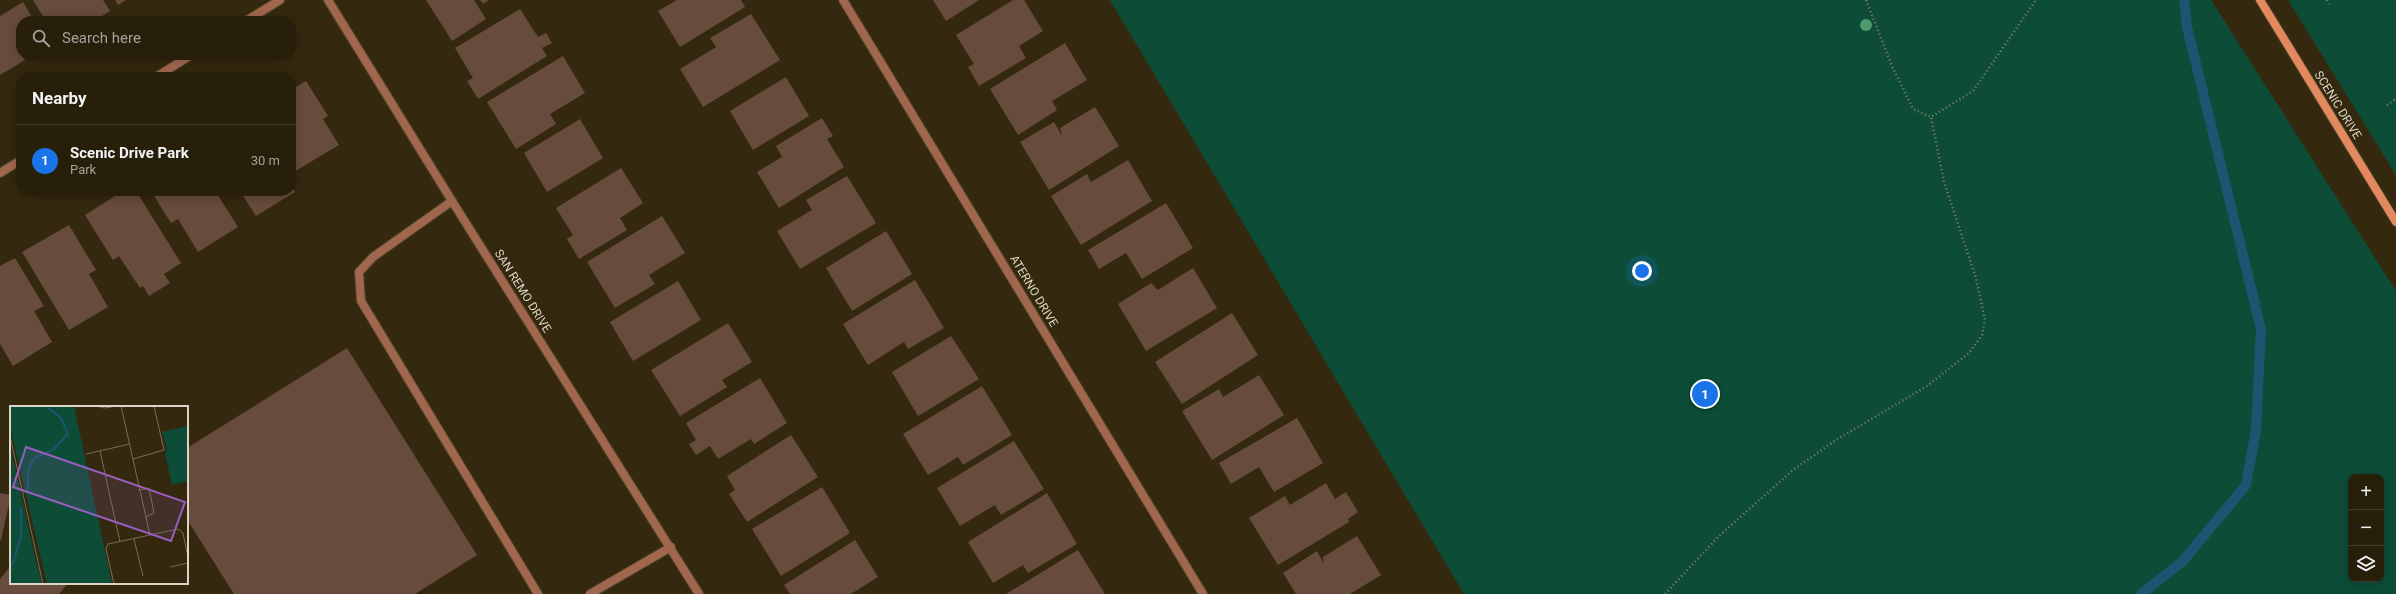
<!DOCTYPE html>
<html lang="en">
<head>
<meta charset="utf-8">
<style>
  :root { --surface:#271f0a; --page:#2f2713; --text:#f1f3f6; --muted:#a4a29c; --line:#433d2b; --accent:#1a73e8 }
  body { margin:0; font-family:Roboto,sans-serif; background:var(--page); color:var(--text) }
  .controls { position:absolute; right:12px; bottom:12px; display:grid; overflow:hidden; border-radius:8px; box-shadow:0 2px 10px #0003 }
  .controls button { width:36px; height:36px; display:grid; place-items:center; padding:0; border:0; border-bottom:1px solid var(--line); background:var(--surface); color:var(--text); font:20px sans-serif }
  .you { position:absolute; left:1642px; top:271px; width:14px; height:14px; margin:-10px; border:3px solid #fff; border-radius:50%; background:#1a73e8; box-shadow:0 0 0 6px #1a73e833 }
  .badge { display:grid; place-items:center; width:26px; height:26px; border-radius:50%; background:var(--accent); color:#fff; font-size:13px; font-weight:700 }
  .pin { position:absolute; translate:-50% -50%; border:2px solid #fff; box-shadow:0 1px 4px #0006 }
  .list { margin:0; padding:0; list-style:none }
  h2 { display:flex; justify-content:space-between; align-items:center; height:52px; margin:0; padding:0 16px; font-size:17px }
  h2 small { font-size:13px; font-weight:400; color:var(--muted) }
  .list li { display:grid; grid-template-columns:26px 1fr auto; gap:12px; align-items:center; box-sizing:border-box; height:72px; padding:0 16px; border-top:1px solid var(--line) }
  .list b { display:block; font-size:15px; white-space:nowrap }
  .list p { margin:0; font-size:13px; white-space:nowrap; color:var(--muted) }
  .list em { font-size:13px; font-style:normal; color:var(--muted) }
  .icon { flex:none; width:22px; height:22px; fill:none; stroke:currentColor; stroke-width:2; stroke-linecap:round; stroke-linejoin:round }
  .map { position:relative; flex:none; width:2396px; height:594px; overflow:hidden }
  .search { position:absolute; background:var(--surface); box-shadow:0 2px 10px #0003; left:16px; top:16px; width:280px; height:44px; display:flex; align-items:center; gap:10px; box-sizing:border-box; padding:0 14px; border-radius:16px; color:var(--muted); font-size:15px }
  .panel { position:absolute; background:var(--surface); box-shadow:0 2px 10px #0003; left:16px; top:72px; width:280px; height:124px; border-radius:16px }
  .map>svg:first-child { display:block }
</style>
</head>
<body>
<div class="map">
<svg width="2396" height="594" viewBox="0 0 2396 594">
  <rect width="100%" height="100%" fill="#34290e"/>
  <!-- green -->
  <g fill="#0d4d37" fill-rule="evenodd">
    <path d="M1110,0h1101l185,291v303h-932zM2351,477h30v102h-30z"/>
    <polygon points="2288,0 2396,0 2396,175"/>
  </g>
  <g fill="none" stroke-linecap="round" stroke-linejoin="round">
    <!-- stream -->
    <polyline stroke="#1b5571" stroke-width="10" points="2141,594 2183,561 2246,485 2256,430 2261,329 2187,27 2184,0"/>
  </g>
  <!-- building -->
  <g fill="#674b3c">
    <polygon points="33,0 103,0 110,11 94,21 46,21"/>
    <polygon points="115,0 126,0 118,5"/>
    <polygon points="426,0 474,0 486,19 452,41"/>
    <polygon points="480,0 489,0 483,4"/>
    <polygon points="677,0 741,0 745,7 680,47 658,11"/>
    <polygon points="933,0 979,0 946,21"/>
    <polygon points="1013,0 1024,0 1043,31 1019,46 1026,58 979,86 968,67 974,64 956,35"/>
    <polygon points="23,2 34,21 21,21 21,55 25,60 0,75 0,16"/>
    <polygon points="520,9 538,37 546,33 552,43 542,48 547,56 478,99 467,81 473,78 455,48"/>
    <polygon points="751,14 780,60 703,107 680,69 716,47 710,38"/>
    <polygon points="1065,43 1087,80 1052,101 1057,110 1018,135 990,89"/>
    <polygon points="563,56 585,93 550,114 556,124 516,149 487,102"/>
    <polygon points="786,77 809,116 753,150 730,111"/>
    <polygon points="306,81 328,116 323,119 339,145 292,173 291,90"/>
    <polygon points="1095,107 1119,146 1049,190 1020,142 1054,122 1062,136 1060,128"/>
    <polygon points="822,118 833,136 827,139 844,167 779,208 757,172 782,157 776,146"/>
    <polygon points="580,119 603,158 547,192 524,153"/>
    <polygon points="1128,160 1152,201 1081,245 1051,196 1087,174 1091,182"/>
    <polygon points="621,168 643,203 620,218 627,230 579,259 567,239 573,235 556,208"/>
    <polygon points="847,176 876,223 800,269 777,231 812,210 806,200"/>
    <polygon points="291,186 295,192 256,216 240,191 291,191"/>
    <polygon points="123,191 136,191 181,263 164,274 170,283 149,296 143,286 140,288 119,256 113,260 85,215"/>
    <polygon points="151,191 215,191 238,227 198,252 178,219 171,223"/>
    <polygon points="1166,203 1193,248 1142,279 1126,253 1099,269 1088,250"/>
    <polygon points="662,216 685,253 649,275 655,284 615,308 587,262"/>
    <polygon points="69,225 96,270 89,274 108,307 69,330 22,252"/>
    <polygon points="886,231 912,274 852,311 826,268"/>
    <polygon points="15,258 44,306 34,311 52,342 13,366 0,344 0,266"/>
    <polygon points="1193,268 1217,308 1146,351 1118,304 1151,283 1158,290"/>
    <polygon points="915,280 944,328 908,349 904,342 868,365 843,324"/>
    <polygon points="678,281 701,320 633,361 610,322"/>
    <polygon points="1232,313 1258,355 1182,404 1155,362"/>
    <polygon points="728,323 752,362 722,380 727,387 680,416 651,370"/>
    <polygon points="951,336 979,379 918,416 892,372"/>
    <polygon points="347,348 477,555 415,594 234,594 188,521 187,522 187,448"/>
    <polygon points="1259,375 1284,415 1212,460 1182,411 1219,389 1223,397"/>
    <polygon points="760,378 787,423 754,444 751,439 718,459 710,446 696,455 689,444 696,440 686,423"/>
    <polygon points="982,386 1012,435 963,465 958,457 928,475 903,434"/>
    <polygon points="1297,418 1323,463 1274,492 1259,467 1231,484 1219,463"/>
    <polygon points="791,435 818,477 747,522 729,494 735,490 727,476"/>
    <polygon points="1014,441 1044,489 1001,515 995,505 960,526 937,488"/>
    <polygon points="1326,483 1335,499 1346,492 1358,512 1348,519 1349,522 1278,565 1249,518 1285,496 1290,505"/>
    <polygon points="822,487 850,533 781,576 752,529"/>
    <polygon points="0,493 11,495 1,540 0,540"/>
    <polygon points="1047,493 1077,544 1028,573 1023,565 993,583 968,542"/>
    <polygon points="1357,536 1381,575 1350,594 1296,594 1283,573 1317,551 1324,564 1323,557"/>
    <polygon points="855,540 878,577 851,594 790,594 784,585"/>
    <polygon points="1078,550 1105,594 1006,594"/>
    <polygon points="11,566 11,583 68,583 59,594 0,594 0,579"/>
  </g>
  <g fill="none" stroke-linecap="round" stroke-linejoin="round">
    <defs>
      <g id="lane">
        <polyline points="452,201 373,257 359,272 361,301 538,594"/>
        <polyline points="590,594 671,547"/>
      </g>
      <g id="street">
        <polyline points="328,0 452,201 699,594"/>
        <polyline points="843,0 1203,594"/>
        <polyline points="246,21 280,0"/>
        <polyline points="156,77 191,55"/>
        <polyline points="0,173 21,160"/>
      </g>
      <polyline id="secondary" points="2260,0 2396,222"/>
    </defs>
    <!-- lane casing -->
    <use href="#lane" stroke="#4f452b" stroke-width="10"/>
    <!-- street casing -->
    <use href="#street" stroke="#4f452b" stroke-width="10"/>
    <!-- secondary casing -->
    <use href="#secondary" stroke="#4f452b" stroke-width="10"/>
    <!-- path -->
    <g stroke="#89806c" stroke-width="2.5" stroke-dasharray="1 3" stroke-linecap="butt">
      <polyline points="1866,0 1892,66 1913,109 1931,117 1973,91 2036,0"/>
      <polyline points="2327,0 2329,4"/>
      <polyline points="2387,105 2396,99"/>
      <polyline points="1665,594 1719,536 1793,470 1836,440 1927,386 1969,353 1982,335 1985,320 1976,278 1944,182 1931,117"/>
    </g>
    <!-- lane -->
    <use href="#lane" stroke="#a1674e" stroke-width="8"/>
    <!-- street -->
    <use href="#street" stroke="#a1674e" stroke-width="8"/>
    <!-- secondary -->
    <use href="#secondary" stroke="#e3885f" stroke-width="8"/>
  </g>
  <!-- trees -->
  <circle fill="#4c9a6e" cx="1866" cy="25" r="6"/>
  <g text-anchor="middle" stroke-width="4" stroke-linejoin="round" paint-order="stroke">
    <!-- street labels -->
    <g font-size="12" fill="#dcd5c6" stroke="#34290e">
      <text transform="translate(2338 105) rotate(58)" y="4">SCENIC DRIVE</text>
      <text transform="translate(523 291) rotate(58)" y="4">SAN REMO DRIVE</text>
      <text transform="translate(1034 291) rotate(59)" y="4">ATERNO DRIVE</text>
    </g>
  </g>
  <!-- overview -->
  <g transform="translate(10 406)">
    <rect width="178" height="178" fill="#34290e"/>
    <path d="M0,0h64l38,178h-65l-37,-157zM178,20v55l-16,4 -7,-31 2,-6 -5,-16zM0,38l24,109 8,31h-32z" fill="#0d4d37"/>
    <path fill="none" stroke="#1b5571" stroke-width="2" d="M17,87l2,-25 5,-10 19,-8 15,-16 -7,-16 -15,-12M2,160l9,-29v-29"/>
    <path fill="none" stroke="#776e58" stroke-width="1" d="M86,0l8,2 14,-2M111,0l29,129M0,30l33,148M90,45l20,91M76,48l44,-10M123,53l31,-9 -10,-44M129,84l10,-2 5,25 -8,4M124,133l9,37M160,161l18,-4M104,178l-8,-35 2,-5 70,-15 5,4 5,24"/>
    <path fill="#985fc1" fill-opacity="0.15" stroke="#985fc1" stroke-width="2" d="M16,41l159,55 -14,39 -158,-54z"/>
    <rect width="178" height="178" fill="none" stroke="#dcd5c6" stroke-width="2"/>
  </g>
</svg>
<div class="controls">
<button>+</button>
<button>−</button>
<button><svg class="icon" aria-label="layers" viewBox="0 0 24 24"><path d="M12 4l9 5-9 5-9-5zM3 14l9 5 9-5"/></svg></button>
</div>
<div class="you"></div>
<div class="pin badge" style="left:1705px;top:394px">1</div>
<div class="search"><svg class="icon" aria-label="search" viewBox="0 0 24 24"><circle cx="10" cy="10" r="6"/><path d="M15 15l6 6"/></svg>Search here</div>
<section class="panel">
<h2>Nearby<small></small></h2>
<ul class="list">
<li><span class="badge">1</span><div><b>Scenic Drive Park</b><p>Park</p></div><em>30 m</em></li>
</ul>
</section>
</div>
</body>
</html>
